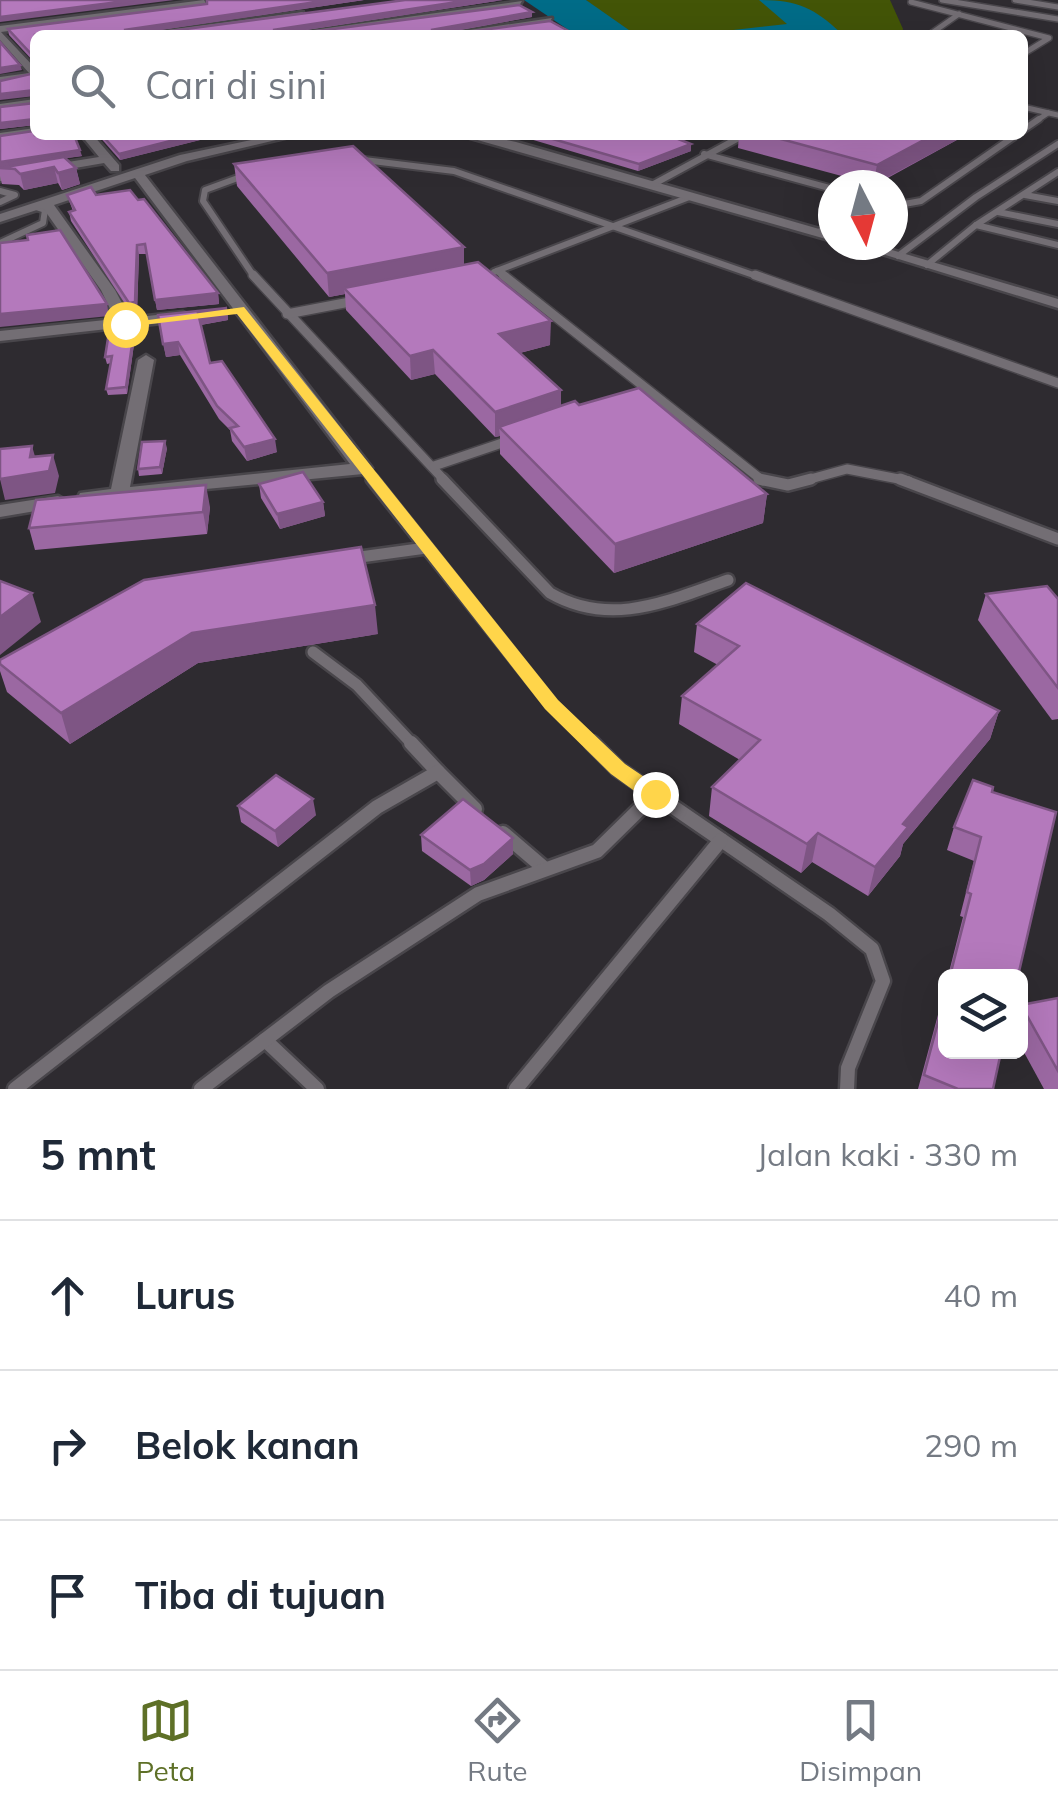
<!DOCTYPE html>
<html lang="id">
<head>
<meta charset="utf-8">
<style>
  :root { --surface:#fff; --page:#f6f6f7; --text:#1f2937; --muted:#747a83; --line:#e0e1e3; --accent:#5e7027 }
  body { margin:0; font-family:Mulish,sans-serif; background:var(--page); color:var(--text) }
  .controls { position:absolute; right:30px; bottom:30px; display:grid; overflow:hidden; border-radius:15px; box-shadow:0 10px 40px #0002 }
  .controls button { width:90px; height:90px; display:grid; place-items:center; padding:0; border:0; border-bottom:2px solid var(--line); background:var(--surface); color:var(--text); font:50px sans-serif }
  .compass { position:absolute; left:818px; top:170px; width:90px; height:90px; border-radius:50%; background:var(--surface); box-shadow:0 10px 40px #0002; rotate:174deg }
  .stop { position:absolute; width:30px; height:30px; margin:-22px; border:8px solid #ffd54a; border-radius:50%; background:#fff }
  .stop.end { background:#ffd54a; border-color:#fff; box-shadow:0 2px 10px #0008 }
  .list { margin:0; padding:0; list-style:none }
  h2 { display:flex; justify-content:space-between; align-items:center; height:130px; margin:0; padding:0 40px; font-size:42px }
  h2 small { font-size:32px; font-weight:400; color:var(--muted) }
  .list li { display:grid; grid-template-columns:65px 1fr auto; gap:30px; align-items:center; box-sizing:border-box; height:150px; padding:0 40px; border-top:2px solid var(--line) }
  .list b { display:block; font-size:38px; white-space:nowrap }
  .list em { font-size:32px; font-style:normal; color:var(--muted) }
  .icon { flex:none; width:55px; height:55px; fill:none; stroke:currentColor; stroke-width:2; stroke-linecap:round; stroke-linejoin:round }
  .map { position:relative; flex:none; width:1058px; height:1089px; overflow:hidden }
  .search { position:absolute; background:var(--surface); box-shadow:0 10px 40px #0002; left:30px; right:30px; top:30px; height:110px; display:flex; align-items:center; gap:25px; box-sizing:border-box; padding:0 35px; border-radius:15px; color:var(--muted); font-size:38px }
  .sheet { height:580px; background:var(--surface) }
  nav { display:flex; justify-content:space-around; align-items:center; box-sizing:border-box; height:140px; border-top:2px solid var(--line); background:var(--surface); font-size:28px; color:var(--muted) }
  nav a { display:grid; justify-items:center; gap:5px }
  nav .on { color:var(--accent) }
  .map>svg:first-child { display:block }
</style>
</head>
<body>
<div class="map">
<svg width="1058" height="1089" viewBox="0 0 1058 1089">
  <rect width="100%" height="100%" fill="#2e2b30"/>
  <!-- green -->
  <polygon fill="#435507" points="586,0 890,0 903,29 901,35 636,35 613,23"/>
  <!-- water -->
  <g fill="#006c88">
    <polygon points="524,0 586,0 636,35 576,35"/>
    <path d="M759,0c38,0 54,7 82,33l-152,2 98,-11z"/>
  </g>
  <g fill="none" stroke-linecap="round" stroke-linejoin="round">
    <defs>
      <g id="lane-far4">
        <polyline points="942,0 1058,19"/>
        <polyline points="1015,0 1058,7"/>
        <polyline points="911,2 1049,38 1023,54"/>
        <polyline points="929,35 959,14"/>
        <polyline points="1023,107 1058,115"/>
        <polyline points="1036,121 1048,113"/>
      </g>
      <g id="lane-far3">
        <polyline points="1023,130 1039,119"/>
        <polyline points="704,154 833,189"/>
        <polyline points="356,159 454,171 762,278"/>
        <polyline points="246,175 205,190 203,201 255,278"/>
        <polyline points="652,185 744,135"/>
        <polyline points="0,191 15,195 0,202"/>
        <polyline points="1025,195 1058,201"/>
        <polyline points="893,206 921,201 1016,135"/>
        <polyline points="998,212 1058,224"/>
        <polyline points="976,225 1058,245"/>
        <polyline points="819,232 833,223"/>
        <polyline points="0,243 43,223 45,210 36,207"/>
        <polyline points="898,256 976,197 1058,144"/>
        <polyline points="927,265 976,225 1058,172"/>
        <polyline points="497,271 506,278"/>
        <polyline points="494,272 692,196"/>
      </g>
      <g id="lane-far2">
        <polyline points="253,275 445,481"/>
        <polyline points="503,275 763,481"/>
        <polyline points="755,275 1058,383"/>
        <polyline points="287,314 355,301"/>
        <polyline points="434,466 511,440"/>
        <polyline points="363,468 374,481"/>
        <polyline points="803,481 847,469 909,481"/>
      </g>
      <g id="lane-far1">
        <polyline points="372,479 552,705 594,746"/>
        <path d="M442,479l108,114c61,35 117,8 178,-13"/>
        <polyline points="759,479 788,485 811,479"/>
        <polyline points="900,479 1058,539"/>
        <polyline points="353,558 426,548"/>
        <polyline points="313,652 357,685 414,746"/>
      </g>
      <g id="lane">
        <polyline points="411,743 438,772"/>
        <polyline points="592,743 618,769 829,914 872,949 883,981 848,1068 847,1089"/>
        <polyline points="503,833 544,868"/>
        <polyline points="265,1040 317,1089"/>
        <polyline points="15,1089 377,807 438,772 475,809"/>
        <polyline points="201,1089 329,991 478,894 597,851 655,794"/>
        <polyline points="516,1089 721,840"/>
      </g>
      <g id="street">
        <polygon points="204,0 207,5 1,32 35,68 35,78 0,83 0,77 29,73 0,40 0,26"/>
        <polygon points="522,1 519,6 302,35 277,35"/>
        <polygon points="303,12 300,17 156,35 129,35"/>
        <polygon points="552,18 549,23 460,35 435,35"/>
        <polygon points="35,99 35,105 0,110 0,104"/>
        <polygon points="35,128 35,134 0,139 0,133"/>
        <polygon points="81,135 93,135 119,165 119,171 111,171 104,163 0,181 0,173 99,157"/>
        <polygon points="275,135 297,135 187,161 145,175 372,468 363,474 80,501 78,497 80,493 111,489 138,360 146,355 154,360 130,487 350,464 135,178 54,205 115,290 130,318 183,312 188,314 188,320 0,341 0,331 115,319 101,290 43,208 0,222 0,214 180,155"/>
        <polygon points="460,135 483,135 516,142 833,233 833,241"/>
        <polygon points="853,245 875,245 1058,299 1058,308"/>
        <polygon points="58,496 68,502 65,506 0,517 0,505"/>
      </g>
    </defs>
    <!-- lane-far4 casing -->
    <use href="#lane-far4" stroke="#49464b" stroke-width="8"/>
    <!-- lane-far3 casing -->
    <use href="#lane-far3" stroke="#49464b" stroke-width="10"/>
    <!-- lane-far2 casing -->
    <use href="#lane-far2" stroke="#49464b" stroke-width="12"/>
    <!-- lane-far1 casing -->
    <use href="#lane-far1" stroke="#49464b" stroke-width="16"/>
    <!-- lane casing -->
    <use href="#lane" stroke="#49464b" stroke-width="19"/>
    <!-- street casing -->
    <use href="#street" stroke="#49464b" stroke-width="5"/>
    <!-- lane-far4 -->
    <use href="#lane-far4" stroke="#736e74" stroke-width="5"/>
    <!-- lane-far3 -->
    <use href="#lane-far3" stroke="#736e74" stroke-width="6"/>
    <!-- lane-far2 -->
    <use href="#lane-far2" stroke="#736e74" stroke-width="9"/>
    <!-- lane-far1 -->
    <use href="#lane-far1" stroke="#736e74" stroke-width="11"/>
    <!-- lane -->
    <use href="#lane" stroke="#736e74" stroke-width="14"/>
    <!-- street -->
    <use href="#street" fill="#736e74" fill-rule="evenodd"/>
  </g>
  <!-- wall -->
  <g fill="#9b68a2">
    <polygon points="207,0 364,0 146,32 156,33 503,0 293,32 302,33 532,17 449,32 460,33 35,35 35,63 9,35 8,29 207,4"/>
    <polygon points="34,103 82,156 66,158 76,168 80,184 62,190 58,183 24,190 19,185 2,184 0,176 0,136 34,131 35,125 0,129 0,107"/>
    <polygon points="98,135 220,135 120,160"/>
    <polygon points="506,135 668,135 691,151 638,171 530,139"/>
    <polygon points="739,135 966,135 875,185 738,148"/>
    <polygon points="234,164 464,264 550,345 520,353 561,390 561,406 579,405 767,494 763,523 614,573 500,454 500,436 495,437 435,374 411,380 346,310 345,294 329,297 237,186"/>
    <polygon points="67,195 96,195 138,200 218,293 219,304 157,310 147,254 139,254 137,312 131,313 71,221 69,212 73,211"/>
    <polygon points="227,308 228,320 201,325 210,363 277,452 247,461 232,441 230,430 219,419 180,355 166,357 158,315"/>
    <polygon points="136,330 127,394 108,395 106,389 111,363 107,364 105,357"/>
    <polygon points="167,448 162,474 139,476 138,469"/>
    <polygon points="259,484 323,502 325,516 280,529 261,498"/>
    <polygon points="210,507 207,534 35,550 29,528"/>
    <polygon points="986,594 1058,599 1058,719 1052,720 978,620"/>
    <polygon points="697,624 999,711 990,739 903,844 900,856 868,896 812,862 801,873 709,816 712,787 740,760 679,724 682,696 718,665 694,652"/>
    <polygon points="378,634 198,663 70,744 7,692 0,671 0,660"/>
    <polygon points="992,792 1018,976 948,976 963,917 960,916 974,861 947,850 954,827"/>
    <polygon points="238,806 316,815 278,847 241,822"/>
    <polygon points="421,835 513,854 484,880 471,886 422,851"/>
    <polygon points="946,985 946,1052 993,1089 918,1089"/>
    <polygon points="1058,998 1058,1089 1044,1089 1020,1045 1021,1005"/>
  </g>
  <!-- shaded-wall -->
  <g fill="#7e5584">
    <polygon points="134,0 174,0 0,22 0,17"/>
    <polygon points="330,0 364,0 127,35 124,30"/>
    <polygon points="470,0 503,0 273,35 273,30"/>
    <polygon points="532,12 532,17 431,35 431,30"/>
    <polygon points="20,65 22,70 0,74 0,68"/>
    <polygon points="35,90 35,96 0,100 0,94"/>
    <polygon points="35,119 35,125 0,129 0,123"/>
    <polygon points="194,135 220,135 120,160 119,154"/>
    <polygon points="933,135 966,135 873,185 877,165"/>
    <polygon points="691,144 691,151 638,171 639,164"/>
    <polygon points="80,150 82,156 0,168 0,162"/>
    <polygon points="54,167 58,183 24,190 20,174"/>
    <polygon points="76,168 80,184 62,190 58,173"/>
    <polygon points="137,245 139,254 137,312 131,313 129,303"/>
    <polygon points="464,247 464,270 344,288 345,294 329,297 327,273"/>
    <polygon points="218,293 219,304 157,310 155,300"/>
    <polygon points="107,304 109,316 0,327 0,314"/>
    <polygon points="227,308 228,320 200,325 198,313"/>
    <polygon points="551,321 550,345 500,358 499,334"/>
    <polygon points="135,323 136,330 127,394 126,387"/>
    <polygon points="178,342 180,355 166,357 163,344"/>
    <polygon points="433,350 435,374 411,380 410,356"/>
    <polygon points="561,390 561,415 499,427 500,436 495,437 495,412"/>
    <polygon points="275,439 277,452 247,461 244,447"/>
    <polygon points="165,441 167,448 162,474 160,467"/>
    <polygon points="32,446 38,467 53,455 59,476 55,493 5,500 0,479 30,457"/>
    <polygon points="206,485 210,507 207,534 203,512"/>
    <polygon points="767,494 763,523 614,573 615,544"/>
    <polygon points="323,502 325,516 280,529 277,514"/>
    <polygon points="32,593 41,622 0,655 0,617"/>
    <polygon points="375,605 378,634 198,663 70,744 61,713 192,633"/>
    <polygon points="999,711 990,739 903,844 900,856 868,896 875,867 903,824"/>
    <polygon points="313,799 316,815 278,847 275,831"/>
    <polygon points="818,833 812,862 801,873 807,844"/>
    <polygon points="513,838 513,854 484,880 471,886 470,870"/>
  </g>
  <!-- building -->
  <g fill="#b479bc" stroke="#7e5584" stroke-width="2.5">
    <polygon points="0,0 134,0 0,17"/>
    <polygon points="207,0 330,0 124,30 156,33 405,0 470,0 273,30 302,33 519,5 532,12 431,30 460,33 550,21 576,35 35,35 35,58 8,29 207,4"/>
    <polygon points="0,42 20,65 0,68"/>
    <polygon points="35,73 35,90 0,94 0,81"/>
    <polygon points="35,97 35,119 0,123 0,107 34,103"/>
    <polygon points="35,125 35,135 74,135 80,150 0,162 0,136 34,131"/>
    <polygon points="102,135 194,135 119,154"/>
    <polygon points="539,135 668,135 691,144 639,164"/>
    <polygon points="766,135 933,135 877,165"/>
    <polygon points="353,146 464,247 327,273 234,164"/>
    <polygon points="64,157 76,168 58,173 54,167 20,174 15,169 0,168"/>
    <polygon points="91,187 96,195 130,190 138,200 144,199 218,293 155,300 145,244 137,245 135,302 129,303 69,212 75,210 67,195"/>
    <polygon points="60,230 107,304 0,314 0,243 28,240 27,235"/>
    <polygon points="478,262 551,321 499,334 561,390 495,412 433,350 410,356 344,288"/>
    <polygon points="227,308 198,313 210,363 222,361 275,439 244,447 230,428 238,426 217,406 178,342 163,344 158,315"/>
    <polygon points="135,323 126,387 106,389 112,356 105,357 110,326"/>
    <polygon points="639,388 767,494 615,544 499,427 575,401 579,405"/>
    <polygon points="165,441 160,467 138,469 142,442"/>
    <polygon points="32,446 30,457 53,455 49,471 0,479 0,449"/>
    <polygon points="303,472 323,502 277,514 259,484"/>
    <polygon points="206,485 203,512 29,528 36,500"/>
    <polygon points="361,547 375,605 192,633 61,713 0,664 0,660 144,580"/>
    <polygon points="0,581 32,593 0,617"/>
    <polygon points="746,583 999,711 903,824 908,827 875,867 818,833 807,844 712,787 760,740 682,696 739,646 697,624"/>
    <polygon points="1047,586 1058,599 1058,688 986,594"/>
    <polygon points="276,775 313,799 275,831 238,806"/>
    <polygon points="973,780 993,787 992,792 1056,812 1018,976 950,976 971,894 967,892 981,837 954,827"/>
    <polygon points="463,799 513,838 484,864 470,870 421,835"/>
    <polygon points="946,992 946,1052 1001,1052 993,1089 958,1089 924,1075"/>
    <polygon points="1058,998 1058,1071 1021,1005"/>
  </g>
  <!-- route -->
  <polygon fill="#ffd54a" points="244,307 558,700 625,764 662,789 662,800 647,800 611,774 545,709 237,314 125,327 119,324"/>
</svg>
<div class="controls">
<button><svg class="icon" aria-label="layers" viewBox="0 0 24 24"><path d="M12 4l9 5-9 5-9-5zM3 14l9 5 9-5"/></svg></button>
</div>
<svg class="compass" viewBox="-18 -18 36 36"><path d="M0-13l5 13h-10z" fill="#e53935"/><path d="M0 13l5-13h-10z" fill="#747a83"/></svg>
<div class="stop" style="left:125px;top:324px"></div>
<div class="stop end" style="left:655px;top:794px"></div>
<div class="search"><svg class="icon" aria-label="search" viewBox="0 0 24 24"><circle cx="10" cy="10" r="6"/><path d="M15 15l6 6"/></svg>Cari di sini</div>
</div>
<section class="sheet">
<h2>5 mnt<small>Jalan kaki · 330 m</small></h2>
<ul class="list">
<li><svg class="icon" aria-label="ahead" viewBox="0 0 24 24"><path d="M12 20V5M6 11l6-6 6 6"/></svg><div><b>Lurus</b></div><em>40 m</em></li>
<li><svg class="icon" aria-label="right" viewBox="0 0 24 24"><path d="M7 20v-9h11M14 6l5 5-5 5"/></svg><div><b>Belok kanan</b></div><em>290 m</em></li>
<li><svg class="icon" aria-label="arrive" viewBox="0 0 24 24"><path d="M6 21V4h12l-3 4 3 4H6"/></svg><div><b>Tiba di tujuan</b></div></li>
</ul>
</section>
<nav>
<a class="on"><svg class="icon" aria-label="map" viewBox="0 0 24 24"><path d="M3 6l6-2 6 2 6-2v14l-6 2-6-2-6 2zM9 4v14M15 6v14"/></svg>Peta</a>
<a><svg class="icon" aria-label="directions" viewBox="0 0 24 24"><path d="M12 3l9 9-9 9-9-9zM9 14v-3h6M13 9l2 2-2 2"/></svg>Rute</a>
<a><svg class="icon" aria-label="saved" viewBox="0 0 24 24"><path d="M7 4h10v16l-5-4-5 4z"/></svg>Disimpan</a>
</nav>
</body>
</html>
